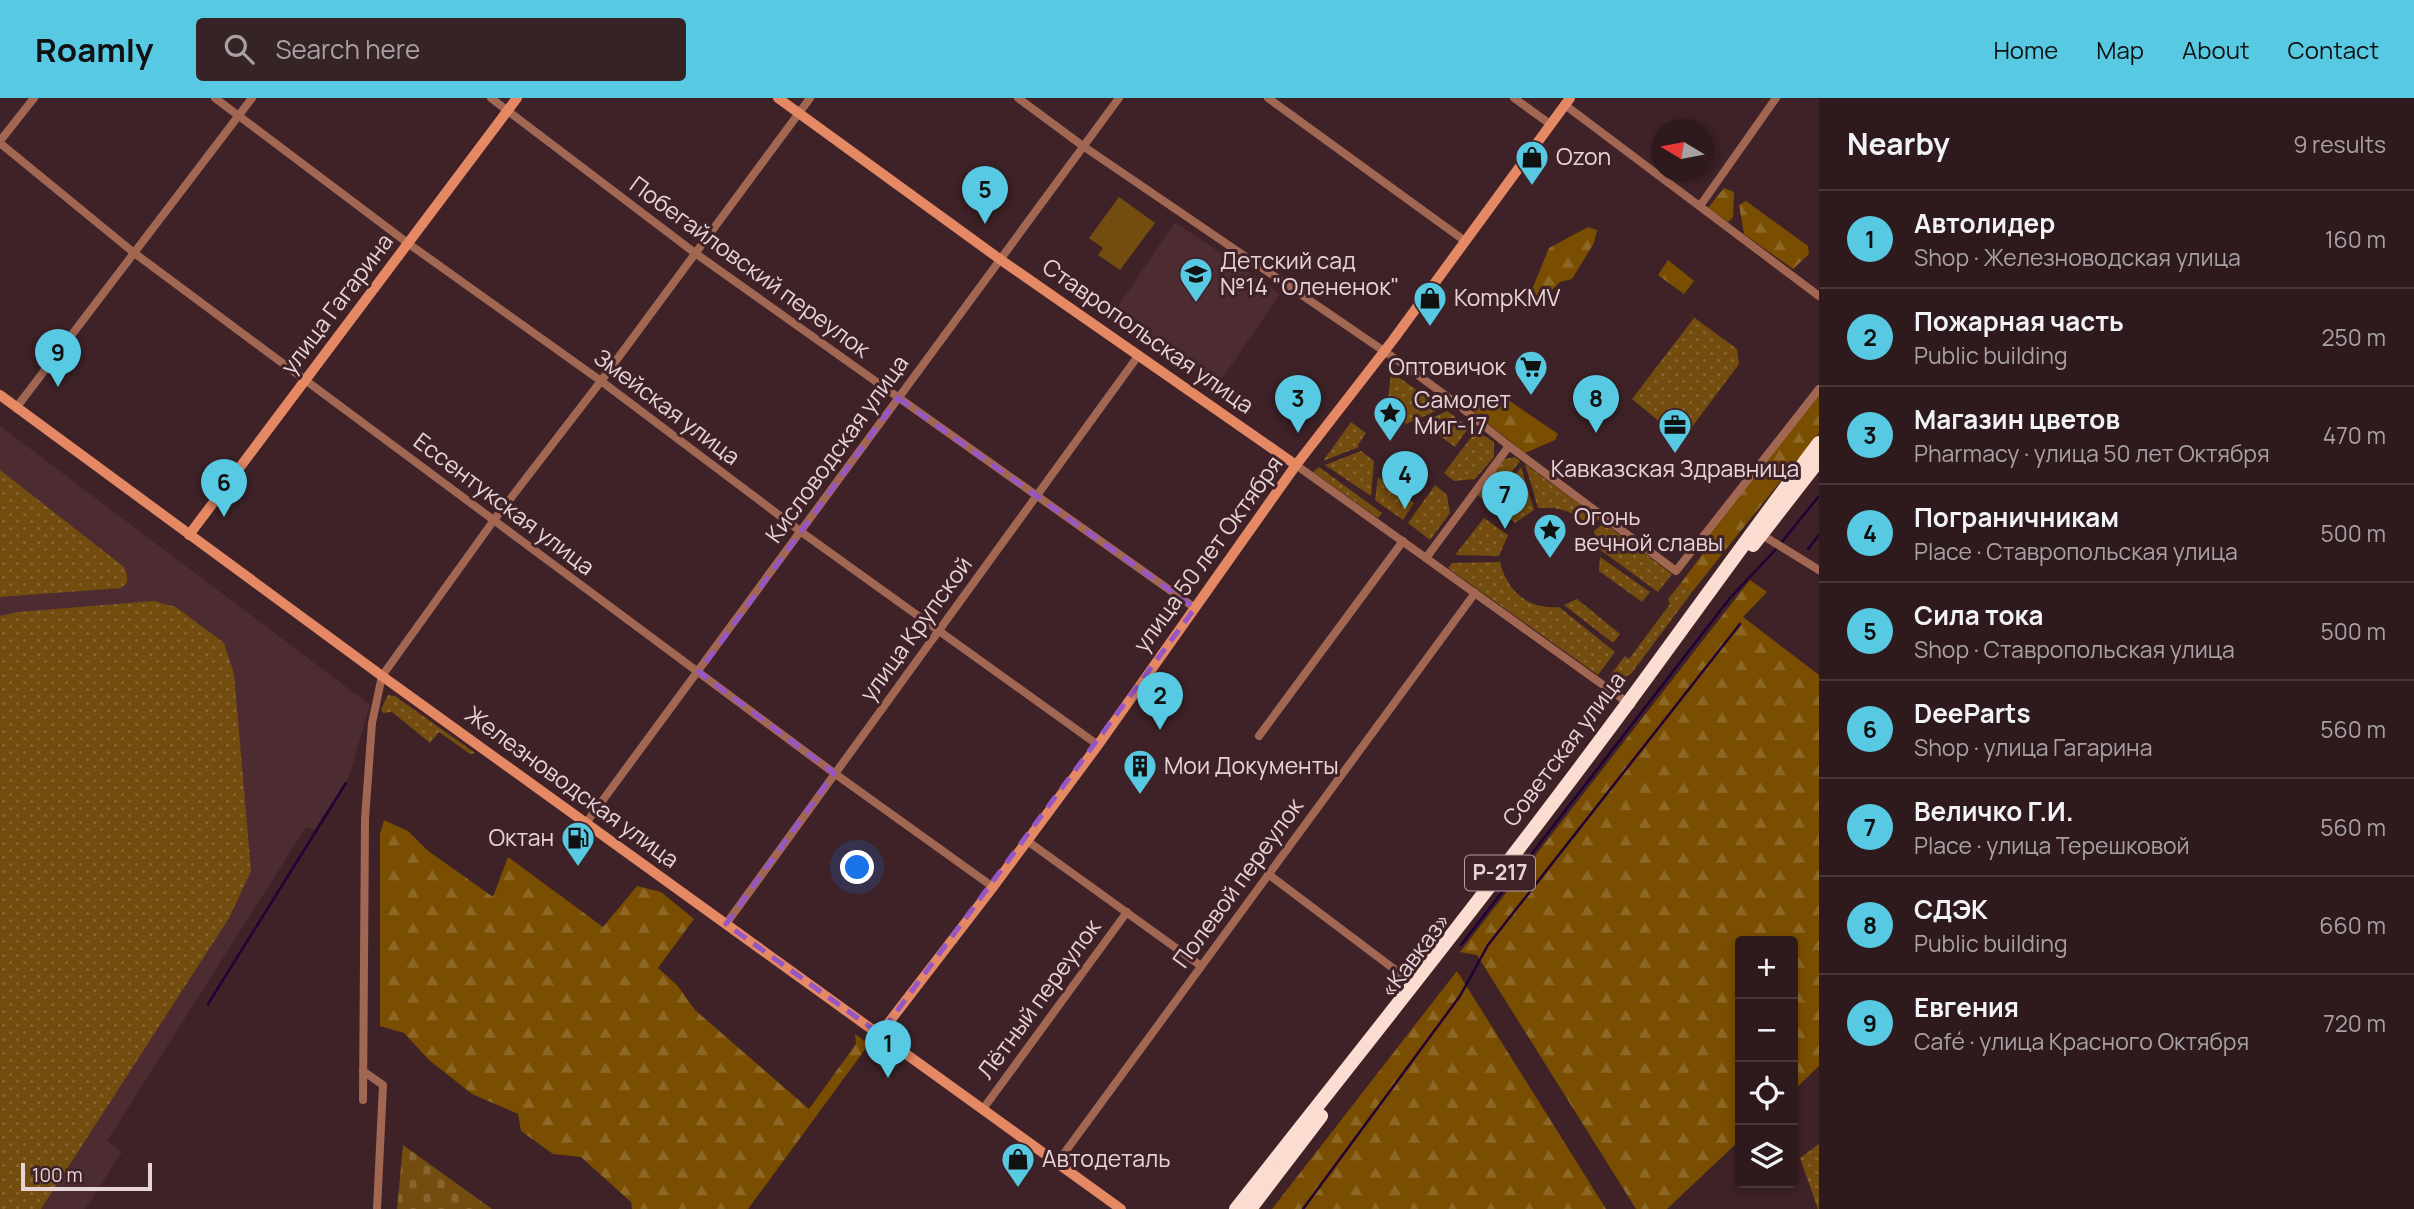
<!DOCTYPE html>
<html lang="en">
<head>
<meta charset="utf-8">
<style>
  :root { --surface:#2e1a1d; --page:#362326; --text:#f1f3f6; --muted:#a7a1a4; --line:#49383b; --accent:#57c9e2 }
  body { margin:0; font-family:Manrope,sans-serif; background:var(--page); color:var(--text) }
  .controls { position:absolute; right:21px; bottom:21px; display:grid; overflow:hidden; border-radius:7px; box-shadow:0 4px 10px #0003 }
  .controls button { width:63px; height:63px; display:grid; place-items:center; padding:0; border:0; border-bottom:2px solid var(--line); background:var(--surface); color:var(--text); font:35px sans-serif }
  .compass { position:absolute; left:1651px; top:21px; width:63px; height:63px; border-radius:50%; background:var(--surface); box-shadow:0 4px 10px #0003; rotate:280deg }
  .scale { position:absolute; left:21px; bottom:18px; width:131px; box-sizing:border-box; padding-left:7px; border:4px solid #e7d4d6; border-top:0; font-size:19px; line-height:24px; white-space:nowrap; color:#e7d4d6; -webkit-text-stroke:5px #3e2227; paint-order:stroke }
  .you { position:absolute; left:858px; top:770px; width:24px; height:24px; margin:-18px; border:5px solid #fff; border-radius:50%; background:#1a73e8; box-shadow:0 0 0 10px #1a73e833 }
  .badge { display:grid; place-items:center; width:46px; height:46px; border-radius:50%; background:var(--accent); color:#111; font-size:23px; font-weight:700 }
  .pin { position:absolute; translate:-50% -58px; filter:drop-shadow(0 2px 4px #0008) }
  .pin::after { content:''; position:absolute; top:37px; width:24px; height:21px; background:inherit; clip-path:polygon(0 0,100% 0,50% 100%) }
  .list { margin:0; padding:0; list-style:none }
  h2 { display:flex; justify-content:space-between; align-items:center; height:91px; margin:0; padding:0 28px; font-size:30px }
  h2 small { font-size:23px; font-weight:400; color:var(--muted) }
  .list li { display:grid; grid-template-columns:46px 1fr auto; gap:21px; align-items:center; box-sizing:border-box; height:98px; padding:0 28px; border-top:2px solid var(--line) }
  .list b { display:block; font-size:26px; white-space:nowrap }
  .list p { margin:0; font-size:23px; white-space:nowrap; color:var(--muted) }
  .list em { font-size:23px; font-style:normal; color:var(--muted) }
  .icon { flex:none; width:38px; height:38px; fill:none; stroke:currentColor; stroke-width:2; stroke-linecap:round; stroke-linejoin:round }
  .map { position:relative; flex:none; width:1819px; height:1111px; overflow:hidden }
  header { display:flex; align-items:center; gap:42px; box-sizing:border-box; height:98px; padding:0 35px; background:var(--accent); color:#111 }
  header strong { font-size:33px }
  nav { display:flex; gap:38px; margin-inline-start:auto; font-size:24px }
  .search { width:490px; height:63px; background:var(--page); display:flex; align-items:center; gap:18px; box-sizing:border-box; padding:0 24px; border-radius:7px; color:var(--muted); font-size:26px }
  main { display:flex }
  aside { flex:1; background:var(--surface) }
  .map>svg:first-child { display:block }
</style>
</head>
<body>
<header>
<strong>Roamly</strong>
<div class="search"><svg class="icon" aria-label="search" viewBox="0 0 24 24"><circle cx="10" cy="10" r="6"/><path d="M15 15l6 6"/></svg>Search here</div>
<nav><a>Home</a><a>Map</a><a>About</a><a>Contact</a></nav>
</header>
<main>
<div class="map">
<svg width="1819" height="1111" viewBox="0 0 1819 1111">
  <defs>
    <pattern id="grass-dots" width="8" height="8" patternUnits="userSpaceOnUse" patternTransform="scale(1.75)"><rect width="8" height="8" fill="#734c0f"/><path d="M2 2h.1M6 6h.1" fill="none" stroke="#876531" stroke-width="1.8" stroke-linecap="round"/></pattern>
    <pattern id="forest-firs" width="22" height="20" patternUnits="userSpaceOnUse" patternTransform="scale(1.75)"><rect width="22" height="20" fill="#7a4e01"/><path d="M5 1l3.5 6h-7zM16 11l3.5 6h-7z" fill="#8d6725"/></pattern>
    <pattern id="cemetery-stones" width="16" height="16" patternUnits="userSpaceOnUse" patternTransform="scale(1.75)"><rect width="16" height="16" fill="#734c0f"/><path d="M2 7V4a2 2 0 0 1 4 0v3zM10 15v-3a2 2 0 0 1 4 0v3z" fill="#876531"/></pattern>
  </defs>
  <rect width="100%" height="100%" fill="#3e2227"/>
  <!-- built -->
  <g fill="#4d2c31">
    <polygon points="1175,124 1280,196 1217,288 1113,216"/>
    <polygon points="0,328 370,607 349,679 314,732 306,729 107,1043 122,1054 85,1111 0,1111"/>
  </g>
  <!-- grass -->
  <g fill="url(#grass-dots)">
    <polygon points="1688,215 1737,251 1739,266 1692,329 1668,314 1661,325 1632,301 1694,220"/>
    <polygon points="1391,274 1443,310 1406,326 1387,314"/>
    <polygon points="1447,313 1469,329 1455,349 1422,325"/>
    <polygon points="1351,324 1366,335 1358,347 1359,349 1323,363"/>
    <polygon points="1476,333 1494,344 1494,359 1475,381 1454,383 1444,375"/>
    <polygon points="1361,353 1374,363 1371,398 1325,367"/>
    <polygon points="1515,359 1520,363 1488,405 1476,396 1501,362"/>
    <path d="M1525,366l75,55 -11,7c-13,-14 -31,-20 -51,-18z"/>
    <polygon points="1319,369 1382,415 1378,420 1313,374"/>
    <polygon points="1521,369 1534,412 1515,425 1493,408"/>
    <polygon points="0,372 124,469 127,477 127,485 121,490 0,499"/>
    <polygon points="1378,379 1414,405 1403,422 1375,402"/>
    <polygon points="1435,387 1447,397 1450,415 1430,442 1408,425"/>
    <polygon points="1484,420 1508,437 1499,458 1455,457"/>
    <polygon points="1604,425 1672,476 1658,494 1599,451 1594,433"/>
    <polygon points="1600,459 1650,494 1642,504 1599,473"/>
    <path d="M1500,464c7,29 28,48 59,45l56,45 -17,23 -150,-107 4,-5z"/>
    <polygon points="1681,485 1692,494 1631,576 1617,582 1608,580 1625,558 1629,561 1670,506 1668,501"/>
    <polygon points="1577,501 1620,536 1613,545 1564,507"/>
    <polygon points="153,503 176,509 224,545 234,576 251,773 229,820 41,1111 0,1111 0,518 18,514"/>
    <polygon points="388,597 395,598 475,655 470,656 439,634 430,645 392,614 383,615 381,611"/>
    <polygon points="1819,1046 1819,1111 1818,1111 1800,1060"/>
  </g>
  <!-- forest -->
  <g fill="url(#forest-firs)">
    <polygon points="1724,90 1734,94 1733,119 1728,124 1708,110"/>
    <polygon points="1746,103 1808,148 1809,156 1793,171 1744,136 1739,107"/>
    <polygon points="1588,129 1597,132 1594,145 1572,181 1560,184 1542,202 1531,194 1549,150"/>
    <polygon points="1668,162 1694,183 1684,196 1658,177"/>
    <polygon points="1498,295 1558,336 1555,342 1525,355 1469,310"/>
    <polygon points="1819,297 1819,335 1692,494 1681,485 1704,454 1702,444"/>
    <polygon points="1750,482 1767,494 1743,519 1819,577 1819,968 1793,993 1793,843 1740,843 1740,1042 1667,1111 1636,1111 1477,857 1460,854"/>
    <polygon points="384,722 408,733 427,752 493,799 508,759 603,829 637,788 661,794 694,821 658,870 677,887 695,912 809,1011 856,946 855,936 869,946 748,1111 632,1111 631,1104 581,1059 553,1056 521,1033 518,1016 472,996 429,962 404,935 380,928 380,736"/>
    <polygon points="1457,873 1606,1111 1272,1111"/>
  </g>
  <!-- cemetery -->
  <polygon fill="url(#cemetery-stones)" points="403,1047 492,1111 397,1111"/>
  <!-- green -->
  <polygon fill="#734c0f" points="1119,99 1155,125 1120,172 1098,157 1103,150 1089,140"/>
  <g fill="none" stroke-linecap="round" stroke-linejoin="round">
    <!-- stream -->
    <g stroke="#220136" stroke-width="2.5">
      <polyline points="1781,445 1819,398"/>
      <polyline points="1808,451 1819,437"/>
      <polyline points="1461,847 1730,500 1777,450"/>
      <polyline points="208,906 346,685"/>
      <polyline points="1303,1111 1460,898 1488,847 1740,526"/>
    </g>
    <!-- street -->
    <g stroke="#a26752" stroke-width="8">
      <polyline points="215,0 409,146 601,283 800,433 1098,647"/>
      <polyline points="491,0 695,155 1195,510"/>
      <polyline points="1018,0 1083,48 1403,266 1457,306 1509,348 1676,473 1819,291"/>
      <polyline points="1268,0 1465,143"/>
      <polyline points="1514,0 1550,26"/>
      <polyline points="1565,7 1819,198"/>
      <polyline points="0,43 34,0"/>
      <polyline points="0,45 133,154 834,675 993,789"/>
      <polyline points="1700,108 1776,0"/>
      <polyline points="16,310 252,0"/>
      <polyline points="1296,367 1631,607"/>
      <polyline points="1759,435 1819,472"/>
      <polyline points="1426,460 1509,348"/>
      <polyline points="1259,638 1403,443"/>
      <polyline points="586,725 1119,0"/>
      <polyline points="1026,742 1201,868"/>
      <polyline points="1268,776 1414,886"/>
      <polyline points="726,826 1138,258"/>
      <polyline points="363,973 383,987 377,1111"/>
      <polyline points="363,1002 365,721 372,625 382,578 494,422 601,283 810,0"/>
      <polyline points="983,1011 1127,814"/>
      <polyline points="1057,1065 1475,495"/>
    </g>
    <!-- secondary -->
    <g stroke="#e58864" stroke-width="10">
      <polyline points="778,0 1001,162 1296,367"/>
      <polyline points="0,297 382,578 1121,1111"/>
      <polyline points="189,437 517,0"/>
      <polyline points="880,936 993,789 1098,647 1296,367 1393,242 1570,0"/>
    </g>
    <!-- highway -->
    <g stroke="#fadcd1" stroke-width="14">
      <polyline points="1753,447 1819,362"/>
      <path d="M1236,1111c132,-167 265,-334 392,-506 64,-87 126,-174 191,-260"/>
      <polyline points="1250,1111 1321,1018"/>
    </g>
  </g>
  <!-- marked area -->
  <path fill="none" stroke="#9656c5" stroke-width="5" stroke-dasharray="14 9" stroke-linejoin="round" d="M898,300l297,210 -315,426 -154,-110 108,-151 -135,-101z"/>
  <!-- icons -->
  <defs>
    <symbol id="shop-pin" viewBox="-11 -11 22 30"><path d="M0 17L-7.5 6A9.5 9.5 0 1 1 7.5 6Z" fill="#57c9e2" stroke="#3e2227"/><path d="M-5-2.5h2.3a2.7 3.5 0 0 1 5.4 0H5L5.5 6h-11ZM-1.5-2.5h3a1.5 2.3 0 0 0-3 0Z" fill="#111"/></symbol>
    <symbol id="school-pin" viewBox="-11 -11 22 30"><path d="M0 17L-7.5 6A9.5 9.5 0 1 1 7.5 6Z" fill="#57c9e2" stroke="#3e2227"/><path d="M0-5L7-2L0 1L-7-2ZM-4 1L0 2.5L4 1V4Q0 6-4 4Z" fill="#111"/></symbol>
    <symbol id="supermarket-pin" viewBox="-11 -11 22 30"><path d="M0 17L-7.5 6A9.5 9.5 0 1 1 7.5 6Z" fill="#57c9e2" stroke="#3e2227"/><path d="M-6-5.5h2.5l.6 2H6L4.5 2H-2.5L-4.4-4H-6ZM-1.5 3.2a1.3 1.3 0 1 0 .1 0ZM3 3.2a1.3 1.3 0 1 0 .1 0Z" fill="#111"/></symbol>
    <symbol id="sight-pin" viewBox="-11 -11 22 30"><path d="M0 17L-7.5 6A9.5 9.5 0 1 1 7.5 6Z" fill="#57c9e2" stroke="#3e2227"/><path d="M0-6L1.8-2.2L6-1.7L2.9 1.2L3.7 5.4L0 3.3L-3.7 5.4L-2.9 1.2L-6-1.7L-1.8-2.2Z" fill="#111"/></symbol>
    <symbol id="office-pin" viewBox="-11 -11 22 30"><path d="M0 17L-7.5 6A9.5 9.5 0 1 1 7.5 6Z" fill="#57c9e2" stroke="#3e2227"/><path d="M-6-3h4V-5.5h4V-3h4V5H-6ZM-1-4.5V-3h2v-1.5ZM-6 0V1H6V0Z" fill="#111"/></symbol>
    <symbol id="building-pin" viewBox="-11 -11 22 30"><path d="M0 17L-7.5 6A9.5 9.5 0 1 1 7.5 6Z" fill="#57c9e2" stroke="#3e2227"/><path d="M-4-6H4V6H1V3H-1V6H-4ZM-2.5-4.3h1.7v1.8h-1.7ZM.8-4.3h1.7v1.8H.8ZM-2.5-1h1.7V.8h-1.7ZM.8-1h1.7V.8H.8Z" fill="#111"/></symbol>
    <symbol id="fuel-pin" viewBox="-11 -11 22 30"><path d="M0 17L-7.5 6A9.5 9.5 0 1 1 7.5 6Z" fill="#57c9e2" stroke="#3e2227"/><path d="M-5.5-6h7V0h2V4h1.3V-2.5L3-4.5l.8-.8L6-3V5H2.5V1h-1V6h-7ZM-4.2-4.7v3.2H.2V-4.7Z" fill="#111"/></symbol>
  </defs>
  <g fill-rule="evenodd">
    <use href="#shop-pin" x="1513" y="40" width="38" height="52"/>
    <use href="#school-pin" x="1177" y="157" width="38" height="52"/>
    <use href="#shop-pin" x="1411" y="181" width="38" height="52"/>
    <use href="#supermarket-pin" x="1512" y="250" width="38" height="52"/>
    <use href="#sight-pin" x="1371" y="296" width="38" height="52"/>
    <use href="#office-pin" x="1656" y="308" width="38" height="52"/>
    <use href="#sight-pin" x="1531" y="413" width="38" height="52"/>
    <use href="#building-pin" x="1121" y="649" width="38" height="52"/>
    <use href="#fuel-pin" x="559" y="721" width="38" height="52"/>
    <use href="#shop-pin" x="999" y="1042" width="38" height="52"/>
  </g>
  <g text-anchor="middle" stroke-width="6" stroke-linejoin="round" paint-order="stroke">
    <!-- shield labels -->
    <rect fill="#3e2227" stroke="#b49fa2" stroke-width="2" x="1465" y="757.5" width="70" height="35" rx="5"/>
    <g font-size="21" font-weight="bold" fill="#e7d4d6">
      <text x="1500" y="782">Р-217</text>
    </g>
    <!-- poi labels -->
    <g font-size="23" fill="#e7d4d6" stroke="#3e2227" text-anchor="start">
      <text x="1556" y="67">Ozon</text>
      <text x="1220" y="171">Детский сад<tspan x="1220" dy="26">№14 "Олененок"</tspan></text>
      <text x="1454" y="208">KompKMV</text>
      <text x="1506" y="277" text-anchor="end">Оптовичок</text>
      <text x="1414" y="310">Самолет<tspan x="1414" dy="26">Миг-17</tspan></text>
      <text x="1675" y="379" text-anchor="middle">Кавказская Здравница</text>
      <text x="1574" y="427">Огонь<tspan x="1574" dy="26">вечной славы</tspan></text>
      <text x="1164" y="676">Мои Документы</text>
      <text x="554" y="748" text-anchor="end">Октан</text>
      <text x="1042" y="1069">Автодеталь</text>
    </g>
    <!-- street labels -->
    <g font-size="23" fill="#e7d4d6" stroke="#3e2227">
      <text transform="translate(750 169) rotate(36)" y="8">Побегайловский переулок</text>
      <text transform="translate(337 206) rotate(-53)" y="8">улица Гагарина</text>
      <text transform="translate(1148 238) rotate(35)" y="8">Ставропольская улица</text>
      <text transform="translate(667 309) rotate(37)" y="8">Змейская улица</text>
      <text transform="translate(837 351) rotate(-54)" y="8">Кисловодская улица</text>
      <text transform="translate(504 406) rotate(37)" y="8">Ессентукская улица</text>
      <text transform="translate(1208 456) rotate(-54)" y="8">улица 50 лет Октября</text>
      <text transform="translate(916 531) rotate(-54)" y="8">улица Крупской</text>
      <text transform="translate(1564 651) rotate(-53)" y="8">Советская улица</text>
      <text transform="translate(572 689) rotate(36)" y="8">Железноводская улица</text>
      <text transform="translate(1238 785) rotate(-54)" y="8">Полевой переулок</text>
      <text transform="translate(1415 857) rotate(-53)" y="8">«Кавказ»</text>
      <text transform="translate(1039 901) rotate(-54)" y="8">Лётный переулок</text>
    </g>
  </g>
</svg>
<div class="controls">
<button>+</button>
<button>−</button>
<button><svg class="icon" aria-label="locate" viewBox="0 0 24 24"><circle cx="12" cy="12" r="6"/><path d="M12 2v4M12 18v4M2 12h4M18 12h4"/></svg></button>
<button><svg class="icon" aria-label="layers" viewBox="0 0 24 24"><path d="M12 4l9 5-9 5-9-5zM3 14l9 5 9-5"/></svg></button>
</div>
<svg class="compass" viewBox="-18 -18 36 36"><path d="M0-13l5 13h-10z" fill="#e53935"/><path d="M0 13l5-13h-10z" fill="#a7a1a4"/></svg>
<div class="scale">100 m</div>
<div class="you"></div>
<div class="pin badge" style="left:888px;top:980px">1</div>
<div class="pin badge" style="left:1160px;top:632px">2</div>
<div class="pin badge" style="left:1298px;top:335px">3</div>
<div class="pin badge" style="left:1405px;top:411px">4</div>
<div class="pin badge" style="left:985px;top:126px">5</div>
<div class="pin badge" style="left:224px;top:419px">6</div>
<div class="pin badge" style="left:1505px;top:431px">7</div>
<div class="pin badge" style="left:1596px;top:335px">8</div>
<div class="pin badge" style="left:58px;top:289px">9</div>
</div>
<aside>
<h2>Nearby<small>9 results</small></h2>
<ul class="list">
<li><span class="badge">1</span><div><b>Автолидер</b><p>Shop · Железноводская улица</p></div><em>160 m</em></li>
<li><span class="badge">2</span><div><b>Пожарная часть</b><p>Public building</p></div><em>250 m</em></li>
<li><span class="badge">3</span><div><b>Магазин цветов</b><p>Pharmacy · улица 50 лет Октября</p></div><em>470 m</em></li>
<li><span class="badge">4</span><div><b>Пограничникам</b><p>Place · Ставропольская улица</p></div><em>500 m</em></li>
<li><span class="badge">5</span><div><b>Сила тока</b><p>Shop · Ставропольская улица</p></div><em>500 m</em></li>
<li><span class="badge">6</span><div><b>DeeParts</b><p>Shop · улица Гагарина</p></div><em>560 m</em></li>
<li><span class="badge">7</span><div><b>Величко Г.И.</b><p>Place · улица Терешковой</p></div><em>560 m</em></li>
<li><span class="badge">8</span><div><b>СДЭК</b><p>Public building</p></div><em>660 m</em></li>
<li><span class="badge">9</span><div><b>Евгения</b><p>Café · улица Красного Октября</p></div><em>720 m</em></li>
</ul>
</aside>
</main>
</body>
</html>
